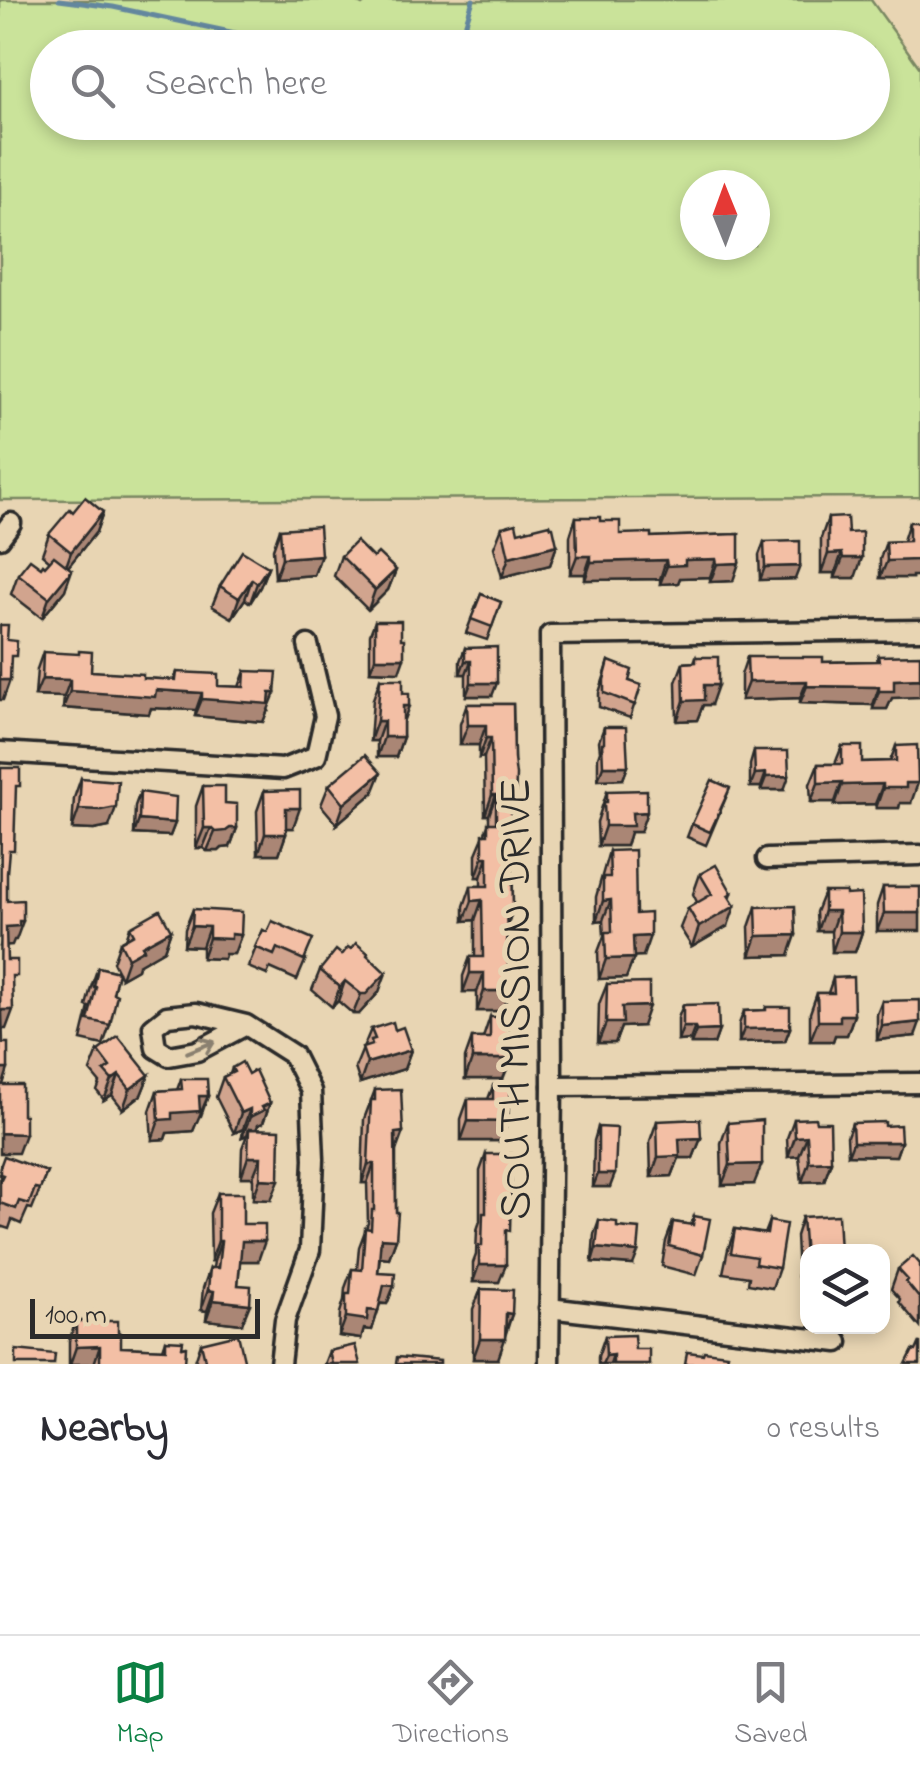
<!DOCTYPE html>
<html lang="en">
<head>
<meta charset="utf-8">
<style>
  :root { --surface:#fff; --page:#f7f7f7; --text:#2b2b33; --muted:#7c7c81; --line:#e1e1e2; --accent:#0b8043 }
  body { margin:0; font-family:"Indie Flower",sans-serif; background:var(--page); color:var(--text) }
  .controls { position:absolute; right:30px; bottom:30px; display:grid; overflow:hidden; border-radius:20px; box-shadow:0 5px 15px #0003 }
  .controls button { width:90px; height:90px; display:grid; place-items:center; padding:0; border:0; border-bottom:2px solid var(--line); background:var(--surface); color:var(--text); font:50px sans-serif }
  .compass { position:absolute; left:680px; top:170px; width:90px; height:90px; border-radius:50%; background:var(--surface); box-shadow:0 5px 15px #0003; rotate:359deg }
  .scale { position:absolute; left:30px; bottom:25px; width:230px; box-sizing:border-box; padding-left:10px; border:5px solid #2b2b2b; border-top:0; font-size:28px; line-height:35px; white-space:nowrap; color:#2b2b2b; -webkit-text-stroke:8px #e8d5b3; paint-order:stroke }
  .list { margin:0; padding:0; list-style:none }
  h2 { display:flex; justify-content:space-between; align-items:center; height:130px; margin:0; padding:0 40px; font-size:42px }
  h2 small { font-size:32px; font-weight:400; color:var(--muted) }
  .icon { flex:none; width:55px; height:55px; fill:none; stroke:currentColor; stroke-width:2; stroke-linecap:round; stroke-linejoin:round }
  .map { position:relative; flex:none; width:920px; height:1364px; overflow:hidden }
  .search { position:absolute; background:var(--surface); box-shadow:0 5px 15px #0003; left:30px; right:30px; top:30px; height:110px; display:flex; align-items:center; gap:25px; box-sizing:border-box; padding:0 35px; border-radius:55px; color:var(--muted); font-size:38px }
  .sheet { height:270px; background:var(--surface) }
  nav { display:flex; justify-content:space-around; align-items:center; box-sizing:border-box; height:140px; border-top:2px solid var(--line); background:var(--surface); font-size:28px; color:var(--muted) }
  nav a { display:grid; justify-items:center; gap:5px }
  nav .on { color:var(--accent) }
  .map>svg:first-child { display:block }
</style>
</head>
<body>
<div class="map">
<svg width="920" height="1364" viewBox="0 0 920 1364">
  <rect width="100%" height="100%" fill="#e8d5b3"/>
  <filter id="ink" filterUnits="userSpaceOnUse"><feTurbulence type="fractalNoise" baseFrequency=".01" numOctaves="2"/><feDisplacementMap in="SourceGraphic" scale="20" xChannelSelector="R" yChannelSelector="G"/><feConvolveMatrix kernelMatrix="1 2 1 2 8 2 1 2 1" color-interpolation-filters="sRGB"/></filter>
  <g filter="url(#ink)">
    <!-- green -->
    <path fill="#cae39a" stroke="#7a8762" stroke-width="2.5" fill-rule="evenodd" d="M0,0h352l10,5 6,-5h503l49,68v429l-920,3zM48,48h824v74h-824zM695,185h60v60h-60z"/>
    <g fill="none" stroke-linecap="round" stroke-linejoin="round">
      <!-- stream -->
      <g stroke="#64879e" stroke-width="5">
        <polyline points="59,0 113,7 305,48"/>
        <polyline points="458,48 473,0"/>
      </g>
      <defs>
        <g id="minor">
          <polyline points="0,538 11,523"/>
          <polyline points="0,752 283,769 316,756 325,716 308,645"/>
          <polyline points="767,859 920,855"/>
          <polyline points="246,1025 197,1051 169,1056 156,1048 153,1027 167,1016 196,1013 246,1025 293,1055 311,1091 314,1159 310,1250 285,1320 280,1364"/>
          <polyline points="552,1086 920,1083"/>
          <polyline points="549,1308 838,1342"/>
          <polyline points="549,1364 552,1086 550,635 920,630"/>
        </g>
      </defs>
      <!-- minor casing -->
      <use href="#minor" stroke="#2b2b2b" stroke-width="25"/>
      <!-- minor -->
      <use href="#minor" stroke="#e8d5b3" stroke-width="18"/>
    </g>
    <!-- wall -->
    <g fill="#d1a48e" stroke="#2b2b2b" stroke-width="2.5">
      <polygon points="73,512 103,512 96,532 68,567 65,590 42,618 11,594 18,574 45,566 50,561 42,554 49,534"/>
      <polygon points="576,517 600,521 620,534 651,537 739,534 733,581 710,582 710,577 680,578 678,583 660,584 660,579 585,580 585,574 570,574 570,536"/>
      <polygon points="828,518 848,533 855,578 835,578 835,573 821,573 821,538"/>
      <polygon points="909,522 912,578 880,578 880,559 886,542 903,541"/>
      <polygon points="502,527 557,545 550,565 502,577 494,547"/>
      <polygon points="280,529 321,555 314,575 275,578 273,549"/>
      <polygon points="764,542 795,579 760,580 759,555"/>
      <polygon points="341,556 373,558 396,570 388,590 368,610 334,576"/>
      <polygon points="268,567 260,587 250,603 245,599 232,618 212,606 220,586"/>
      <polygon points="481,594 501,602 487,640 466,633"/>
      <polygon points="375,621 401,639 399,672 370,671 370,634"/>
      <polygon points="465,648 492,696 466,696 466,674 460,674 460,661"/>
      <polygon points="43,652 91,671 143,678 174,680 177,672 218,686 239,687 245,671 269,711 267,711 263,722 195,716 196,710 151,708 149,714 63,708 64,697 35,696 37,669"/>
      <polygon points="878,656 892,698 887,709 873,709 873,705 800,703 800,698 741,700 741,675 747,657 823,662 876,661"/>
      <polygon points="696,657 711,705 703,705 697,720 677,721 676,682 683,663 694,662"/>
      <polygon points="609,661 629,681 641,685 630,718 599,707 599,693"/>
      <polygon points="380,679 403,722 403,737 396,757 377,757 377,741 370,741 373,699"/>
      <polygon points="467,704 513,704 515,809 512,818 513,909 507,926 502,1011 477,1011 477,992 463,992 463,976 470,957 475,957 475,920 464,921 464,906 471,886 481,886 481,877 476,877 476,854 489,823 489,815 485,815 484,757 479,758 479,745 460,745 460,724"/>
      <polygon points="604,727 628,766 623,779 598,780 598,757 600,751 599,741"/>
      <polygon points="842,746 862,762 890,761 896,746 911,803 900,803 899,808 876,808 875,804 835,805 835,802 811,802 810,784 818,764 835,764"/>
      <polygon points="754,751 784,790 761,790 761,787 750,787 750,765"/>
      <polygon points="81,778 109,827 94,830 72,829 74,798"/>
      <polygon points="329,785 373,793 337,824 321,805"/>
      <polygon points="203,786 225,803 237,828 230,847 222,848 219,851 207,851 203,848 196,848 196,806"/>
      <polygon points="730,788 706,845 687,837 692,824"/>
      <polygon points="264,791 293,828 286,828 286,834 279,854 258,854 257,811"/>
      <polygon points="607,791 640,832 630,832 626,846 598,846 597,822"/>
      <polygon points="140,792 175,823 170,836 134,834 135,806"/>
      <polygon points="609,851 636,914 643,956 634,956 626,978 599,979 598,952 604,936 603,920 596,921 596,897"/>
      <polygon points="700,874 730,898 728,926 692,947 680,928 688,908 697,902 693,894"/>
      <polygon points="883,887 920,887 877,931 877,905"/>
      <polygon points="824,892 846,895 862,932 855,952 832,952 831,931 817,931 816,912"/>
      <polygon points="756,907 789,955 750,956 749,927"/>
      <polygon points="193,909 241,935 234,954 225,954 224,959 202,958 202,947 184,946 185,929"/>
      <polygon points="130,927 171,930 164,950 138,965 137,969 121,978 118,972 113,993 110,1025 103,1045 81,1040 89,1007 86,1006 91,987 98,967 118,972 113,962 120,942 126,939"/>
      <polygon points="263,930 306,959 297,980 270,968 267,975 248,967"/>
      <polygon points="351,949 368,956 379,992 359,1014 353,1014 338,1001 332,1007 312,990 320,970"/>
      <polygon points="833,978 854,1015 847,1035 835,1035 833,1041 810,1041 810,1013 817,993 828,993"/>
      <polygon points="607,984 642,1026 621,1027 615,1043 598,1043 599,1004"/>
      <polygon points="882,1001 915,1036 877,1040 877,1014"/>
      <polygon points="683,1005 719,1030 714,1044 691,1044 690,1040 678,1041 678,1018"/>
      <polygon points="766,1007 790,1028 785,1041 739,1042 739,1024 744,1011 765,1010"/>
      <polygon points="490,1017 503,1079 465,1079 465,1058 472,1038 483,1038"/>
      <polygon points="371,1029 395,1030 411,1050 404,1069 360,1083 355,1068"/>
      <polygon points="98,1051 149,1075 141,1095 123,1109 112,1095 104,1100 97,1091 100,1083 90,1071"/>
      <polygon points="232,1068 248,1074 270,1103 263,1123 258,1125 257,1129 271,1200 253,1199 253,1177 241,1177 242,1148 247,1135 242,1137 243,1129 234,1133 216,1097 223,1077 230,1074"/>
      <polygon points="181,1079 208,1096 201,1116 199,1116 193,1131 167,1133 165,1139 152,1140 150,1111 157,1091 177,1090"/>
      <polygon points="493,1086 508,1122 500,1141 461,1141 461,1119 468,1099 488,1099"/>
      <polygon points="375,1090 396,1151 396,1239 389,1258 380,1257 378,1272 394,1286 387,1304 380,1304 372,1330 364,1329 361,1339 339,1336 340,1313 344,1300 345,1288 352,1269 357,1269 359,1247 368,1223 367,1183 362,1183 364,1119"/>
      <polygon points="794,1119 816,1122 831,1161 824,1181 802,1182 799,1156 788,1157 787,1138"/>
      <polygon points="657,1121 701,1138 693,1158 679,1158 672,1176 651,1177 650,1141"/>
      <polygon points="728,1123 754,1184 722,1185 721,1143"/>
      <polygon points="852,1123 885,1126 901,1142 896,1156 848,1155 847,1136"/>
      <polygon points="598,1127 615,1155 610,1187 593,1187 594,1141"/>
      <polygon points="486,1154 506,1242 499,1282 473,1282 473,1263 476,1255 477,1230 480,1221 480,1171"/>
      <polygon points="0,1167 47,1172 32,1209 28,1208 21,1224 12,1220 9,1229 0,1226"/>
      <polygon points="218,1193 243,1224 258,1261 240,1261 238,1285 242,1324 206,1320 207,1311 201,1310 203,1288 210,1268 213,1268 214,1261 211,1261 210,1213"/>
      <polygon points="694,1216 703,1255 696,1275 662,1266 666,1241 673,1222 691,1225"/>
      <polygon points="802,1217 808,1252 808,1275 798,1276 796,1236"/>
      <polygon points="599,1220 617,1227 633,1265 592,1262 594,1234"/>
      <polygon points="769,1221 779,1268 772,1288 748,1284 749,1277 723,1273 728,1249 735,1229 764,1234"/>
      <polygon points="920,1264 920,1327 899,1302 900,1299 891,1289 898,1269"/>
      <polygon points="481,1289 512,1314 498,1359 473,1359 473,1309"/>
      <polygon points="86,1316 106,1321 118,1332 121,1347 163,1349 166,1340 185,1364 69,1364 69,1341 76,1321 85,1321"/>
      <polygon points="605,1336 635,1349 649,1364 598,1364 598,1356"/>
      <polygon points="201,1343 245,1364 194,1364"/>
      <polygon points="329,1351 360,1364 324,1364"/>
    </g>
    <!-- shaded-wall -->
    <g fill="#aa8674" stroke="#2b2b2b" stroke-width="2.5">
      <polygon points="103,512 96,532 64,572 71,552"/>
      <polygon points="557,545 550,565 502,577 509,557"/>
      <polygon points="842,553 835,573 821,573 828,554"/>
      <polygon points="321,555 314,575 275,578 282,558"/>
      <polygon points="577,556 591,556 585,574 570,574"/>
      <polygon points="843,558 862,558 855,578 835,578"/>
      <polygon points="716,559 710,577 680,578 678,583 660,584 667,566 685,560"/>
      <polygon points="920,559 920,576 912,576 912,578 880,578 887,561"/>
      <polygon points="666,560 660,579 585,580 591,562"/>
      <polygon points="739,563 733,581 710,582 717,564"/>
      <polygon points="800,566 795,579 760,580 765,567"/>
      <polygon points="268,567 260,587 250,603 257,583"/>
      <polygon points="72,570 65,590 42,618 49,598"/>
      <polygon points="396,570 388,590 368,610 375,590"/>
      <polygon points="252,579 245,599 232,618 239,598"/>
      <polygon points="375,658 404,658 399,672 370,671"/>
      <polygon points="465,661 471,661 466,674 460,674"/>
      <polygon points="42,679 70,680 64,697 35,696"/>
      <polygon points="920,679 920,697 892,698 887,709 873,709 879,691 894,680"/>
      <polygon points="0,680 10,680 3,700 0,700"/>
      <polygon points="807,681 800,698 741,700 748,682"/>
      <polygon points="471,683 497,683 492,696 466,696"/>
      <polygon points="704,685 718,685 711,705 703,705 697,720 677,721 684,701"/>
      <polygon points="807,686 879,687 873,705 800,703"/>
      <polygon points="156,690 202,693 196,710 151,708 149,714 63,708 70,691"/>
      <polygon points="270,693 275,693 263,722 195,716 202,699"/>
      <polygon points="403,706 409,706 402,725"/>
      <polygon points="377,721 384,721 377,741 370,741"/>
      <polygon points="468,725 486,725 479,745 460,745"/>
      <polygon points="384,737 403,737 396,757 377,757"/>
      <polygon points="486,738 491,738 484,757 479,758"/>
      <polygon points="603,766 628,766 623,779 598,780"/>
      <polygon points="381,773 373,793 337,824 344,804"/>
      <polygon points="766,773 761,787 750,787 755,774"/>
      <polygon points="789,776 784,790 761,790 766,777"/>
      <polygon points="842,782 835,802 811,802 818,783"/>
      <polygon points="906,783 918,783 911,803 900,803 899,808 876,808 883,788"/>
      <polygon points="883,784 875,804 835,805 842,785"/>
      <polygon points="492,795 496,795 489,815 485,815"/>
      <polygon points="116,807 109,827 94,830 72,829 79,809"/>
      <polygon points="286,808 300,808 293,828 279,828"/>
      <polygon points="647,812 640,832 630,832 626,846 598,846 605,826 632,813"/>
      <polygon points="139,820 175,823 170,836 134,834"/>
      <polygon points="204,828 211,828 203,848 196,848"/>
      <polygon points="230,828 237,828 230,847 222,848 219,851 207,851 215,832"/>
      <polygon points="265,834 286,834 279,854 258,854"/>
      <polygon points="483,857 488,857 481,877 476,877"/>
      <polygon points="732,893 725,912 735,906 728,926 692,947 699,927 728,895"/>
      <polygon points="482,900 475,920 464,921 472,901"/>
      <polygon points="611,900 603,920 596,921 603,901"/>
      <polygon points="506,909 513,909 506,929"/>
      <polygon points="824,911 838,911 831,931 817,931"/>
      <polygon points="884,913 920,913 920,931 877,931"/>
      <polygon points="19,921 23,921 16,940 14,940 12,945 0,946 6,927"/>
      <polygon points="192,926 209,927 202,947 184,946"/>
      <polygon points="171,930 164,950 138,965 137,969 121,978 128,958 142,946"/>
      <polygon points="839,932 862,932 855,952 832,952"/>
      <polygon points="231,934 241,935 234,954 225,954 224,959 202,958 209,938"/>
      <polygon points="796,935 789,955 750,956 757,936"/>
      <polygon points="650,936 643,956 626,957 633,937"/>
      <polygon points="634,958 626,978 599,979 606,959"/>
      <polygon points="386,973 379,992 359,1014 353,1014 361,994"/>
      <polygon points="470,973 484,973 477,992 463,992"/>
      <polygon points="345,981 338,1001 332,1007 340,987"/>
      <polygon points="484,991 509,991 502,1011 477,1011"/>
      <polygon points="649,1006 642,1026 621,1027 615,1043 598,1043 606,1023 622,1007"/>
      <polygon points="2,1010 13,1010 6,1029 0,1029"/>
      <polygon points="840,1015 854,1015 847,1035 835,1035 833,1041 810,1041 818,1021"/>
      <polygon points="920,1022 915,1036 877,1040 882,1026"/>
      <polygon points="683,1027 695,1027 690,1040 678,1041"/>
      <polygon points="790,1028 785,1041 739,1042 744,1029"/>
      <polygon points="719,1030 714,1044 691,1044 696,1031"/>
      <polygon points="411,1050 404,1069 360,1083 367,1063"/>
      <polygon points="472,1059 511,1059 503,1079 465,1079"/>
      <polygon points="0,1069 8,1069 2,1088 0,1088"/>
      <polygon points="119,1075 112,1095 104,1100 112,1080"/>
      <polygon points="149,1075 141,1095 123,1109 130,1089"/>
      <polygon points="199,1096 208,1096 193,1131 167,1133 165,1139 152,1140 159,1120"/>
      <polygon points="270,1103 263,1123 258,1125 256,1130 249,1129 247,1135 242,1137 250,1117 262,1107"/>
      <polygon points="250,1109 243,1129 234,1133 241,1113"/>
      <polygon points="468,1121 508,1122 500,1141 461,1141"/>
      <polygon points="403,1132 396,1151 395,1133"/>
      <polygon points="0,1133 25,1134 18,1153 0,1153"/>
      <polygon points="807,1136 799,1156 788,1157 795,1137"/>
      <polygon points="701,1138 693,1158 679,1158 672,1176 651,1177 658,1157 679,1139"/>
      <polygon points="853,1142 901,1142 896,1156 848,1155"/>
      <polygon points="248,1157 261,1157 253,1177 241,1177"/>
      <polygon points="831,1161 824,1181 802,1182 809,1162"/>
      <polygon points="368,1164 374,1164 367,1183 362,1183"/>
      <polygon points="762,1164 754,1184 722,1185 730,1165"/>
      <polygon points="598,1174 615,1174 610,1187 593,1187"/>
      <polygon points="260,1179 279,1180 271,1200 253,1199"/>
      <polygon points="381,1238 396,1239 389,1258 374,1256"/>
      <polygon points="218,1241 221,1241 214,1261 211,1261"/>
      <polygon points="242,1241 265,1241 258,1261 235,1261"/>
      <polygon points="596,1248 638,1252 633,1265 592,1262"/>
      <polygon points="805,1256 808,1256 808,1275 798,1276"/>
      <polygon points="479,1265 506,1265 499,1282 473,1282"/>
      <polygon points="384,1285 394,1286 387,1304 377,1303"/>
      <polygon points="208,1290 214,1291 207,1311 201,1310"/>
      <polygon points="213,1300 250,1304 242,1324 206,1320"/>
      <polygon points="368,1310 378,1311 372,1330 364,1329 361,1339 339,1336 346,1317"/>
      <polygon points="506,1313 512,1314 505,1333"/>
      <polygon points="480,1339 505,1339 498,1359 473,1359"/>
      <polygon points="100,1346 94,1364 70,1364 76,1347"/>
      <polygon points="613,1355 610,1364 602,1364 606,1356"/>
    </g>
    <!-- building -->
    <g fill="#f3bfa5" stroke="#2b2b2b" stroke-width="2.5">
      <polygon points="85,497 103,512 71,552 49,534 70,509 73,512"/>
      <polygon points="576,517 600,517 600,521 620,521 620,534 651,533 651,537 739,534 739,563 717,564 716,559 685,560 685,565 667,566 666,560 591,562 591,556 577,556"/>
      <polygon points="847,517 848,533 862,532 862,558 843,558 842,553 828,554 828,518"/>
      <polygon points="909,522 920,522 920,559 918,559 918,560 887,561 886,542 909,541"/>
      <polygon points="516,523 518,532 550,524 551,527 553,527 557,545 509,557 502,527"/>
      <polygon points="319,526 321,555 282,558 280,529"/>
      <polygon points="356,541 373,558 378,553 396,570 375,590 341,556"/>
      <polygon points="800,541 800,566 765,567 764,542"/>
      <polygon points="242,551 268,567 257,583 252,579 239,598 220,586"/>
      <polygon points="54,556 72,570 49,598 18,574 30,559 41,567 43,564 45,566"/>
      <polygon points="481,594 501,602 492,627 471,619"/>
      <polygon points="375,621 401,621 401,639 404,639 404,658 375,658"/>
      <polygon points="0,625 8,625 7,640 17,641 16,656 11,656 10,680 0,680"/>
      <polygon points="497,647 497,683 471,683 471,661 465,661 465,648"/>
      <polygon points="79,651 92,652 91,671 143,674 143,678 176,680 177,672 218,674 218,686 244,687 245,671 277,672 275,693 270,693 269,704 202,699 202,693 156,690 155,697 70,691 70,680 42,679 43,652 79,654"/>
      <polygon points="920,655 920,679 894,680 894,691 879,691 879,687 807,686 807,681 748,682 747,657 823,657 823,662 879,661 878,656"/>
      <polygon points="696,657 718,657 718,685 704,685 704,700 684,701 683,663 696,662"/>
      <polygon points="609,661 632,670 629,681 641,685 635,705 604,693 604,680"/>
      <polygon points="380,679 403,679 403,693 409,693 409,706 403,706 403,737 384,737 384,721 377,721"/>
      <polygon points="467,704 513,704 514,759 516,775 515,809 511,809 513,909 506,909 509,991 484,991 484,973 470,973 470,957 483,957 482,900 472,901 471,886 488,886 488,857 483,857 483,834 488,834 488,823 496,823 496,795 492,795 491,738 486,738 486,725 468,725"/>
      <polygon points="604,727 626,727 628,766 603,766 602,743 604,743"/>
      <polygon points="917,745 918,783 906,783 906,788 883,788 883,784 842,785 842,782 818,783 818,764 842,764 842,746 862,746 862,762 896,761 896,746"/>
      <polygon points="754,751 788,751 789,776 766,777 766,773 755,774"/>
      <polygon points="365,755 381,773 344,804 329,785"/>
      <polygon points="1,768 20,768 20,786 16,786 14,850 9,850 7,873 7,901 23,900 23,921 19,921 19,926 6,927 7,960 17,960 17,976 12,976 13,1010 2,1010 3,1043 8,1043 8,1069 0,1069"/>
      <polygon points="81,778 118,781 116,807 101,810 79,809"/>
      <polygon points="712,780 730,788 710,832 692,824"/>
      <polygon points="203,786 225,786 225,803 237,804 237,828 230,828 226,831 215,832 211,828 204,828"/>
      <polygon points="300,790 300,808 286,808 286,834 265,834 264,791"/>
      <polygon points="647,790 647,812 632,813 633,826 605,826 604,802 607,802 607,791"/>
      <polygon points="140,792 176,797 175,823 139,820"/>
      <polygon points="635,850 636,914 650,913 650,936 633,937 634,958 606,959 605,932 612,932 611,900 603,901 603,877 610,877 609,851"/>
      <polygon points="716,865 732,893 728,895 735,906 699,927 688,908 712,894 700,874"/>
      <polygon points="883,887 920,887 920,913 884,913"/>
      <polygon points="824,892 846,892 846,895 861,894 862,932 839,932 838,911 824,911"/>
      <polygon points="795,906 796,935 757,936 756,907"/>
      <polygon points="193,909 242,912 241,935 231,934 231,939 209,938 209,927 192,926"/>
      <polygon points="160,910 171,930 142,946 144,949 128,958 120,942 134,934 130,927"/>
      <polygon points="272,921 313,939 304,960 277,948 274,955 255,947 263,930 267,932"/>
      <polygon points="356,943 368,953 367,955 386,973 366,994 361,994 345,981 340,987 320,970 336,950 342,955 348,947 351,949"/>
      <polygon points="98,967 118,972 113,993 117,995 110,1025 88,1020 96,987 94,987"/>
      <polygon points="853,977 854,1015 840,1015 840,1021 818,1021 817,993 834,993 833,978"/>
      <polygon points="649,983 649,1006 622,1007 623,1023 606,1023 607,984"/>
      <polygon points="920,1000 920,1022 882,1026 882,1001"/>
      <polygon points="718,1004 719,1030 696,1031 695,1027 683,1027 683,1005"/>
      <polygon points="766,1007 790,1007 790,1028 744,1029 744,1011 766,1010"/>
      <polygon points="490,1017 508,1017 511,1059 472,1059 472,1038 490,1038"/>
      <polygon points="393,1022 395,1030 403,1027 411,1050 367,1063 362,1048 372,1045 371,1040 375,1039 371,1029"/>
      <polygon points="118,1036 149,1075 130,1089 119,1075 112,1080 104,1071 110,1067 98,1051"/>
      <polygon points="242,1062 248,1074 255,1070 270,1103 262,1107 264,1110 250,1117 250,1109 241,1113 223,1077 234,1072 232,1068"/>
      <polygon points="181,1079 207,1079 208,1096 199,1096 200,1111 172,1113 172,1119 159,1120 157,1091 182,1089"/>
      <polygon points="0,1085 22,1085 22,1115 25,1115 25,1134 0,1133"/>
      <polygon points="493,1086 510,1086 508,1122 468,1121 468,1099 493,1099"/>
      <polygon points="401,1089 403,1132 395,1133 396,1212 398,1212 396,1239 381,1238 378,1272 395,1273 394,1286 384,1285 378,1311 368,1310 367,1320 346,1317 346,1294 350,1294 352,1269 362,1270 365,1228 371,1229 372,1210 374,1210 374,1164 368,1164 371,1100 375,1100 375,1090"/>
      <polygon points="815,1118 816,1122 830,1122 831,1161 809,1162 807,1136 795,1137 794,1119"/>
      <polygon points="700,1119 701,1138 679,1139 680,1156 658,1157 657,1121"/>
      <polygon points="762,1120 762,1164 730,1165 728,1123"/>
      <polygon points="885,1122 885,1126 900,1125 901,1142 853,1142 852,1123"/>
      <polygon points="598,1127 617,1128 615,1174 598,1174"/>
      <polygon points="249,1129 280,1130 279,1180 260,1179 261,1157 248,1157"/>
      <polygon points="486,1154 512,1154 510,1231 506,1230 506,1265 479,1265 479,1246 482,1246 483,1213 486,1213"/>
      <polygon points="4,1156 47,1172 40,1189 35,1188 29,1204 19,1201 16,1209 0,1203 0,1181 3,1175 0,1174 0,1167"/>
      <polygon points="218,1193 243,1193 243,1224 265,1224 265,1241 242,1241 238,1285 251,1286 250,1304 213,1300 214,1291 208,1290 210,1268 218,1268 221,1241 218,1241"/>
      <polygon points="838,1215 840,1252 808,1252 808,1256 805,1256 802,1217"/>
      <polygon points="694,1216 710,1219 703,1255 669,1246 673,1222 693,1225"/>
      <polygon points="599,1220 617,1222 617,1227 640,1229 638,1252 596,1248"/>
      <polygon points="769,1221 786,1224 779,1268 755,1264 756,1257 731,1253 735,1229 767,1234"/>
      <polygon points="913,1256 920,1264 920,1299 906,1282 908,1280 898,1269"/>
      <polygon points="481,1289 513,1290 512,1314 506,1313 505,1339 480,1339"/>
      <polygon points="86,1316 106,1316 106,1321 118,1321 118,1332 121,1333 121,1347 166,1349 166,1340 183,1341 182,1347 186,1346 185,1364 100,1364 100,1346 76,1347 76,1321 86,1321"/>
      <polygon points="238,1334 245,1364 206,1364 201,1343"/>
      <polygon points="634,1335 635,1349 649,1349 649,1364 613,1364 613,1355 606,1356 605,1336"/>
      <polygon points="920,1342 920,1364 906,1364 913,1350 916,1351"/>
      <polygon points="355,1345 360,1364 332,1364 329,1351"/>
      <polygon points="16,1350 55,1354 54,1364 16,1364"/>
      <polygon points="704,1351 727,1354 726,1358 746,1361 745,1364 685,1364 687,1352 703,1354"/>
      <polygon points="397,1357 440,1361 440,1364 396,1364"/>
    </g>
    <!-- one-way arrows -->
    <defs><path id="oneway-shaft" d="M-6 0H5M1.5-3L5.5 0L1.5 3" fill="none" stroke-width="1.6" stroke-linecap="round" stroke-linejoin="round" transform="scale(2.5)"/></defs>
    <use stroke="#8a806f" href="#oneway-shaft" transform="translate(201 1047) rotate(-22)"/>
  </g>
  <g text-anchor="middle" stroke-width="10" stroke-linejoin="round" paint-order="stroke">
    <!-- street labels -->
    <g font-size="45" fill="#2b2b2b" stroke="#e8d5b3">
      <text transform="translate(513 999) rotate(-90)" y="16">SOUTH MISSION DRIVE</text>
    </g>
  </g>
</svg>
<div class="controls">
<button><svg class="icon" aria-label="layers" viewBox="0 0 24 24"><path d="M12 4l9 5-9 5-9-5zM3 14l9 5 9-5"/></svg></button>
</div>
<svg class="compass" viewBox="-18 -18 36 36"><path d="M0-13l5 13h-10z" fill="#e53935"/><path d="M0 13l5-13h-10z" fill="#7c7c81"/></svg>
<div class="scale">100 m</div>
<div class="search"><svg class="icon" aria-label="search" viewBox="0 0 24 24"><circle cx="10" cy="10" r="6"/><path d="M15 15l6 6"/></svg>Search here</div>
</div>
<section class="sheet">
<h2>Nearby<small>0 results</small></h2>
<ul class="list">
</ul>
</section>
<nav>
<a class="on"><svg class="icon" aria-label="map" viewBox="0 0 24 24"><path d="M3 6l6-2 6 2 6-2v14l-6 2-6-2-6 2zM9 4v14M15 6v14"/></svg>Map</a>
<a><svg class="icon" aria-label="directions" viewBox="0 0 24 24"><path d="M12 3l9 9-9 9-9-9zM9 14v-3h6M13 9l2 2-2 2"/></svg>Directions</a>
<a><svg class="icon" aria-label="saved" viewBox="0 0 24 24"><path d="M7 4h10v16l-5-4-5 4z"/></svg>Saved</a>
</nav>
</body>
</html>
